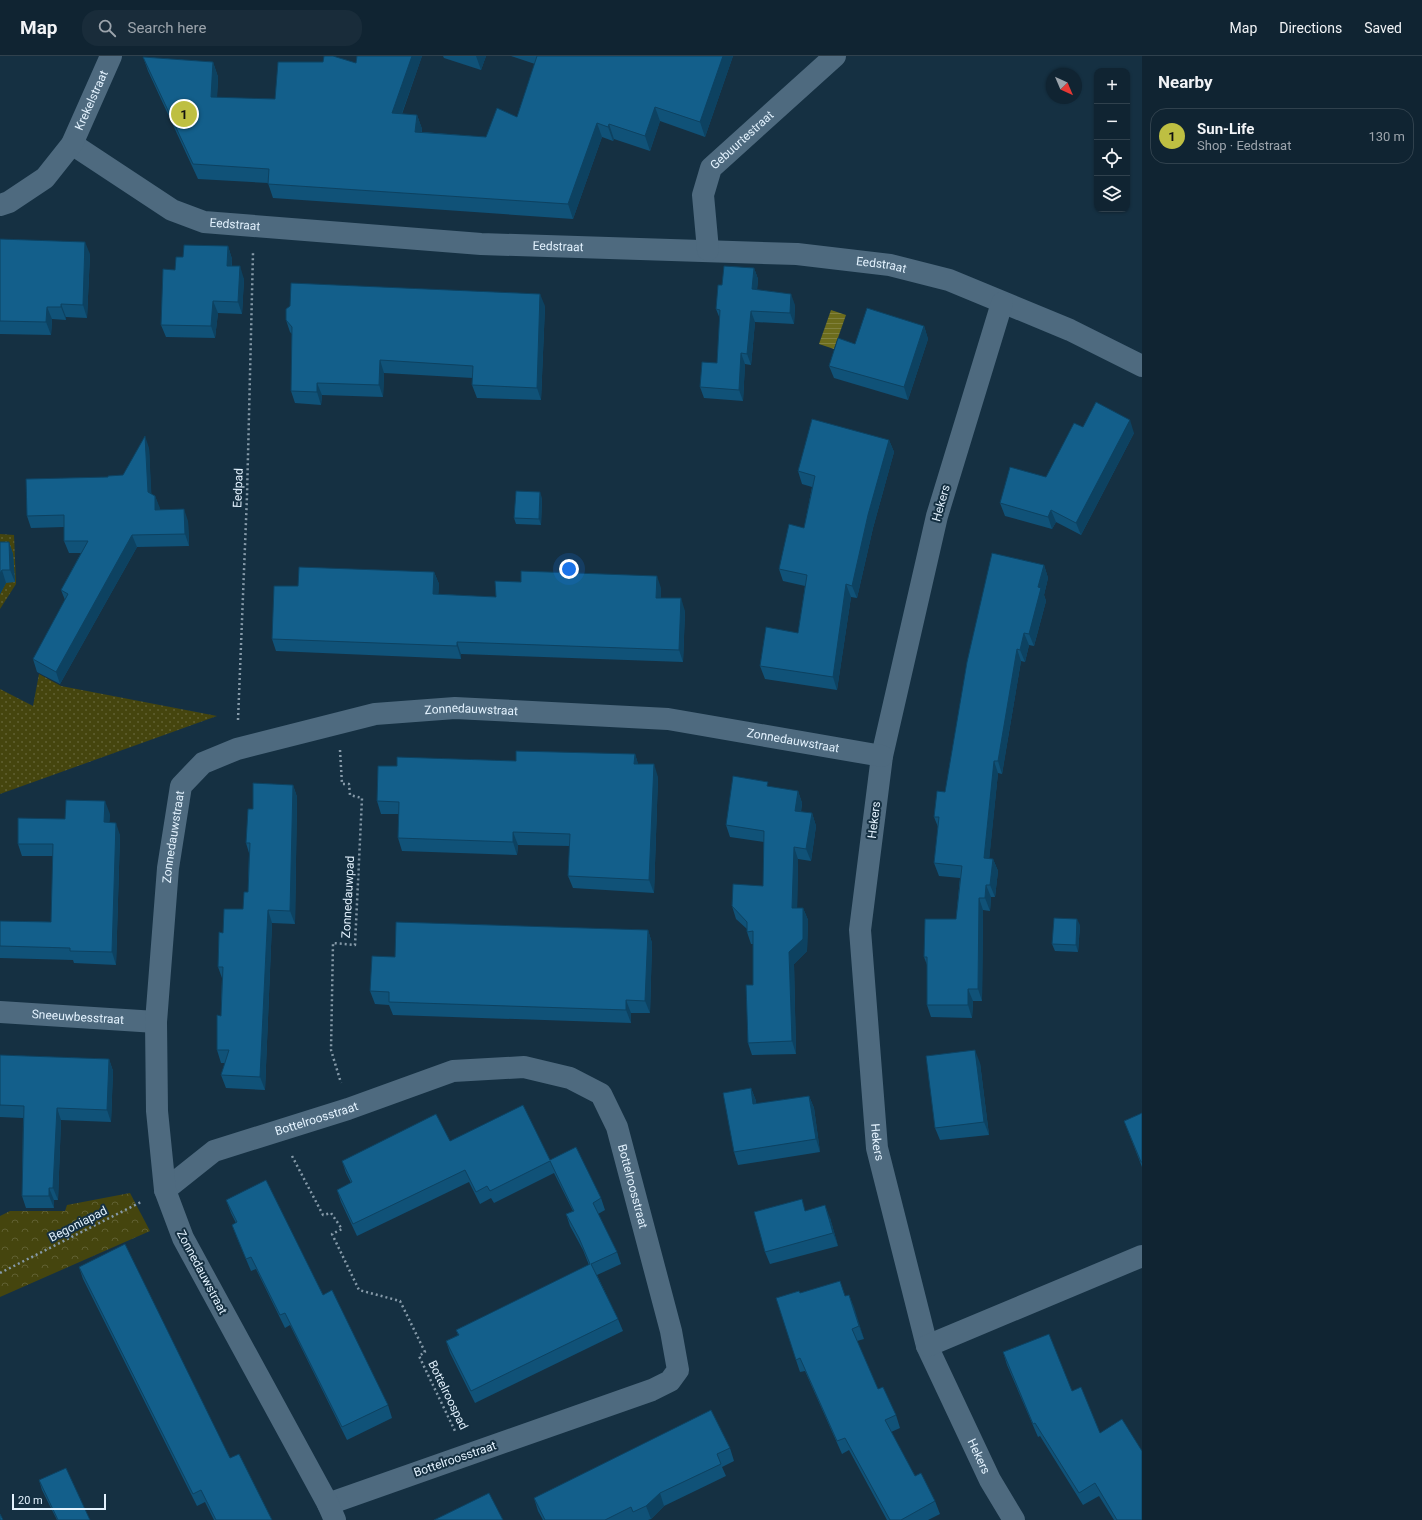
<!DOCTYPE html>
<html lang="en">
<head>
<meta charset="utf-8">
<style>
  :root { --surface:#102432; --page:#192c3a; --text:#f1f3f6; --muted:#9ca4ac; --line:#30414d; --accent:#bebf42 }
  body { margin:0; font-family:Roboto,sans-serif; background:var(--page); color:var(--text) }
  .controls { position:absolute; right:12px; top:12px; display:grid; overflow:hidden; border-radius:8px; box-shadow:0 1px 3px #0004 }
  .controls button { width:36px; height:36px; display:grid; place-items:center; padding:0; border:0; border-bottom:1px solid var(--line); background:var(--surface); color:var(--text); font:20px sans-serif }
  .compass { position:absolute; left:1046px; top:12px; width:36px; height:36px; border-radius:50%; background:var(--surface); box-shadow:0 1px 3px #0004; rotate:136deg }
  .scale { position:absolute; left:12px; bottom:10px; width:94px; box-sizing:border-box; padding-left:4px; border:2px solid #e3f2fe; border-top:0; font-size:11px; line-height:14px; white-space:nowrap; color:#e3f2fe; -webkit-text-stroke:3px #153042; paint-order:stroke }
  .you { position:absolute; left:569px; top:513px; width:14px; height:14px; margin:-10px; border:3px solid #fff; border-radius:50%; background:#1a73e8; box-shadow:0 0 0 6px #1a73e833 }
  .badge { display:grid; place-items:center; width:26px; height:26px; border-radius:50%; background:var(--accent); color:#111; font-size:13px; font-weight:700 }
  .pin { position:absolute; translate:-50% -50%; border:2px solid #fff; box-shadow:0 1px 4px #0006 }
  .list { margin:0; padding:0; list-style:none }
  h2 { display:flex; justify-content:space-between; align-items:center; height:52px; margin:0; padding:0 16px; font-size:17px }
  h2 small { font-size:13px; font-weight:400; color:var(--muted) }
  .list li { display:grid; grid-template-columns:26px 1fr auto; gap:12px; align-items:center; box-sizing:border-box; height:56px; margin:0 8px 8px; padding:0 8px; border:1px solid var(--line); border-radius:16px }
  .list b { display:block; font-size:15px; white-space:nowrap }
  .list p { margin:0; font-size:13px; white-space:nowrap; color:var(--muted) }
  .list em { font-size:13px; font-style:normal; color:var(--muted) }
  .icon { flex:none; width:22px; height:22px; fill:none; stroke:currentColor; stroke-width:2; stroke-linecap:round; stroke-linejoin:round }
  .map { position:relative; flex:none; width:1142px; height:1464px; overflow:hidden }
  header { display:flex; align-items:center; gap:24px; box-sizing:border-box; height:56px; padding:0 20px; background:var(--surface); border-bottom:1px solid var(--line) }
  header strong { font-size:19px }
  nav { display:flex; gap:22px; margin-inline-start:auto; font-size:14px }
  .search { width:280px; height:36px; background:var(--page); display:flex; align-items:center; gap:10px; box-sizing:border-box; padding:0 14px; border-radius:16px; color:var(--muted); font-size:15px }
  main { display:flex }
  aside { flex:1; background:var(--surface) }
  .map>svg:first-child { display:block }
</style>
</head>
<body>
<header>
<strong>Map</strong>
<div class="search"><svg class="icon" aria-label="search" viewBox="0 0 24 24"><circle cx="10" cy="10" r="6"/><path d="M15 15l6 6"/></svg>Search here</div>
<nav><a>Map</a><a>Directions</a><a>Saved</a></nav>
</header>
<main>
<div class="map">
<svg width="1142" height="1464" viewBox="0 0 1142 1464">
  <defs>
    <pattern id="grass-dots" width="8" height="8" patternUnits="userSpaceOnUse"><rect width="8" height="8" fill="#45450e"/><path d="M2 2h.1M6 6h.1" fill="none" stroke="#606032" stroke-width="1.8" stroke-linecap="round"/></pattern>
    <pattern id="park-crowns" width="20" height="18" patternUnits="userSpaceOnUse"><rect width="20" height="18" fill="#45450e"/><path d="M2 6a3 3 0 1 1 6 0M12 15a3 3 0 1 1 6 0" fill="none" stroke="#606032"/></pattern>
    <pattern id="water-rules" width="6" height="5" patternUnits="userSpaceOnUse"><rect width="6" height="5" fill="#6c6c1c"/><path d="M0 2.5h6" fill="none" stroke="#81813e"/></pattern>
  </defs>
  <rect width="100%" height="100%" fill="#153042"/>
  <!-- grass -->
  <g fill="url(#grass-dots)">
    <polygon points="0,478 14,479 16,528 0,553"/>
    <polygon points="39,618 61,630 217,660 0,738 0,633 33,650"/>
  </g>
  <!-- park -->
  <polygon fill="url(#park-crowns)" points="130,1137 150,1175 0,1241 0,1160 10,1155 65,1155 67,1149"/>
  <!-- water -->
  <polygon fill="url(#water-rules)" points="831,254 846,259 834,293 819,288"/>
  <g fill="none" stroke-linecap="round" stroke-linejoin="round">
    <!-- path -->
    <g stroke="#869aa9" stroke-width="2.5" stroke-dasharray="2 3" stroke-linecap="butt">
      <polyline points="238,664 247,440 253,197"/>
      <polyline points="340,694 342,728 349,728 350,739 362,742 355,889 333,887 331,994 341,1027"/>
      <polyline points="292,1100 323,1159 331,1157 342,1173 332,1178 359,1234 400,1245 425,1296 419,1300 455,1375"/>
      <polyline points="0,1217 141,1146"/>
    </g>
    <!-- minor -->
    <g stroke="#4e6a7f" stroke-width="22">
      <path id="s1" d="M72,88l100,66 32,12 277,22 316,10 93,11 59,15 121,50 72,36"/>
      <path id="s2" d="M0,149l9,-3 36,-24 27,-34 39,-88"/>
      <path id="s3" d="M708,194l-5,-55 8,-27 124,-112"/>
      <path id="s4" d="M1002,247l-65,213 -55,240 -22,174 17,218 50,198 63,134 24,40"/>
      <path id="s5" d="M0,956l156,10"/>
      <path id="s6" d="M165,1134l49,-39 134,-42 105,-38 71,-4 46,11 31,16 16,33 54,204 7,39 -8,11 -18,9 -324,114"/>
      <polyline points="927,1290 1142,1200"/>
      <path id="s7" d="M335,1464l-7,-16 -145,-266 -18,-48 -8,-79 -1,-89 12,-154 13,-82 22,-23 34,-14 138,-35 80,-6 213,11 214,37"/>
    </g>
  </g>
  <!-- wall -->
  <g fill="#105278">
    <polygon points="357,0 422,0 402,58 417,59 422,73 422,76 486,81 517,61 535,8 511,0 733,0 705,81 660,65 650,95 614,83 613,85 602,81 573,163 273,142 268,127 198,123 148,15 143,1 213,6 218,21 217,42 275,43 356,7"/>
    <polygon points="443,0 486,0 481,14 444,2"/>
    <polygon points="0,183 90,198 87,262 66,261 66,264 52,263 51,279 0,278"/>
    <polygon points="228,190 232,203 232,210 244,223 242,258 218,257 215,282 166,281 161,269 175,214 183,201"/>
    <polygon points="754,212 758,223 757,234 795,249 794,268 755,266 751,309 745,308 743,345 704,342 700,331 717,307 720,263 716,253 722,229"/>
    <polygon points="545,250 541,344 477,342 472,329 473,322 384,317 383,341 322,339 321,349 295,347 291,335 292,278 290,276 286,264"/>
    <polygon points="924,270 928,283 908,344 834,322 829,310"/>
    <polygon points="1083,371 1134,377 1081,479 1056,466 1052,473 1005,460 1000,447 1046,421"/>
    <polygon points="889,384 894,396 873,472 857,542 851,541 837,634 765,623 760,610 798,577 805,530 783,525 779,513 804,472 812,431 802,428 798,415"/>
    <polygon points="149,392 151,438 155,440 160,454 188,465 189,490 137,491 60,628 37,616 33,603 65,544 61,534 81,497 69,497 64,485 64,471 31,472 27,460 108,421 123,419"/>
    <polygon points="542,442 541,469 516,468 514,462"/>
    <polygon points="0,486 9,486 13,498 15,526 6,527 0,538"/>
    <polygon points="1044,509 1048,522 1044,539 1046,545 1034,590 1029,589 1025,606 1021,605 1002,718 998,717 989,803 993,803 998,815 995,841 991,841 990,855 983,854 982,945 973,945 972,962 931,961 927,949 927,909 924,901 956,863 960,822 939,820 934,807 938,771 934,761 945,736"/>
    <polygon points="434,516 439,528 438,538 496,541 661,532 661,542 685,555 683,606 461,598 461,603 276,595 272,583 298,530"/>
    <polygon points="635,698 638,708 658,721 654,837 573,832 568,820 570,790 518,789 517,799 402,795 398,782 399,758 381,758 377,745 397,710 516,705"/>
    <polygon points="293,729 297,741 295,868 272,867 265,1034 226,1032 221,1019 225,1007 221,1007 217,994 221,960 222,922 218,911 223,877 243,853 248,836 249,797 246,787 253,753"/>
    <polygon points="769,731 798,735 802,747 801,756 812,757 816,770 811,805 798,803 797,852 803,852 808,864 807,895 794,908 796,998 752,999 748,987 753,929 753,888 751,888 747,876 747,873 736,863 732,850 763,830 764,786 730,781 726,769"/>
    <polygon points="110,758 109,766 120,779 116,909 74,907 73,904 0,902 0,865 51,866 53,800 22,800 18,788 65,763"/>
    <polygon points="1080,869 1078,896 1055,895 1052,888"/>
    <polygon points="648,874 652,887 650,957 631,957 631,967 393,959 389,949 375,948 370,935 395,901"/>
    <polygon points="0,999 109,1003 113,1015 111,1066 61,1064 58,1144 54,1144 54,1152 26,1152 22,1140 23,1062 0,1061"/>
    <polygon points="980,1007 989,1079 940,1084 935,1072"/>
    <polygon points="751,1032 756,1045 756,1048 809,1040 814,1052 820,1096 738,1109 734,1096"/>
    <polygon points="1142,1057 1142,1111 1124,1065"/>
    <polygon points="450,1085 550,1104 601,1142 605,1154 598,1158 617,1196 621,1208 597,1219 618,1263 623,1275 475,1347 450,1297 446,1285 458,1279 456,1274 589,1209 583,1194 570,1170 566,1158 573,1155 554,1117 494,1147 491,1142 480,1148 469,1126 357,1180 341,1146 337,1134 351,1127 346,1117 342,1105"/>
    <polygon points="226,1144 323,1239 388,1349 392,1362 347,1384 290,1269 285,1272 256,1213 251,1215 237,1182 232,1169 236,1167 231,1157"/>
    <polygon points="830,1162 838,1190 770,1208 765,1196"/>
    <polygon points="79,1211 230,1402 272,1464 214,1464 205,1446 197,1450 83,1223"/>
    <polygon points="800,1237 846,1240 849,1239 864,1283 857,1285 878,1333 896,1359 900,1372 891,1376 915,1420 935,1445 940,1458 928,1464 887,1464 849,1394 842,1398 805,1315 800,1316 796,1304"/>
    <polygon points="1003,1296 1072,1335 1100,1377 1142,1464 1114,1464 1099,1440 1083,1449 1040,1380 1038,1381 1007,1309"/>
    <polygon points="730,1392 734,1405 722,1411 726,1420 664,1450 651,1463 648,1464 543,1464 538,1455 534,1442"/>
    <polygon points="39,1424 90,1464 57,1464 42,1434"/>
  </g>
  <!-- shaded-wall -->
  <g fill="#0d4261">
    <polygon points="412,0 422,0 397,71 392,57"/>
    <polygon points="476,0 486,0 481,14"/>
    <polygon points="723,0 733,0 705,81 700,66"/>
    <polygon points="213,6 218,21 216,56 211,41"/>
    <polygon points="655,51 660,65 650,95 645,80"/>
    <polygon points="417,59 422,73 420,90 415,76"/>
    <polygon points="597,67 602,81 573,163 568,148"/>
    <polygon points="609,68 614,83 613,85 608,71"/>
    <polygon points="85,186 90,198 87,262 83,249"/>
    <polygon points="228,190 232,203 231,223 227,210"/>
    <polygon points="240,210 244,223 242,258 238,246"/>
    <polygon points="754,212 758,223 756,244 752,233"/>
    <polygon points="540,238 545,250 541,344 537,332"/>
    <polygon points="791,238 795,249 794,268 790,257"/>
    <polygon points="213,245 218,257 215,282 211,270"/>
    <polygon points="61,248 66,261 66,264 61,251"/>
    <polygon points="47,251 52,263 51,279 46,266"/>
    <polygon points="751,255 755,266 751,309 747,298"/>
    <polygon points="924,270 928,283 908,344 904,331"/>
    <polygon points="741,297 745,308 743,345 739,334"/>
    <polygon points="380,304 384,317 383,341 379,329"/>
    <polygon points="317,327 322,339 321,349 317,336"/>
    <polygon points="1130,364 1134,377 1081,479 1076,467"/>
    <polygon points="145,380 149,392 152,448 148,436"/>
    <polygon points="889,384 894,396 873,472 857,542 852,530 868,459"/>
    <polygon points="540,436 542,442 541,469 539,463"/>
    <polygon points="155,440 160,452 159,466 155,454"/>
    <polygon points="184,453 188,465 189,490 185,478"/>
    <polygon points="1051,454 1056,466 1052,473 1048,461"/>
    <polygon points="132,479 137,491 60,628 56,616"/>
    <polygon points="9,486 13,498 15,526 10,514"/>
    <polygon points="1044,509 1048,522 1044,539 1046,545 1034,590 1029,578 1038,531"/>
    <polygon points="2,514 6,527 0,538 0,517"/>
    <polygon points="434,516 439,528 438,550 433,538"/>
    <polygon points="657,520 661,532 661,554 656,542"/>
    <polygon points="846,528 851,541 837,634 833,621"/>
    <polygon points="681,542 685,555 683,606 679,594"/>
    <polygon points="1024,577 1029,589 1025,606 1020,594"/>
    <polygon points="457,586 461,598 461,603 457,590"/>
    <polygon points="1017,593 1021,605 1002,718 998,705"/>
    <polygon points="635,698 639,711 634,708"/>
    <polygon points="994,705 998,717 988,815 984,802"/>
    <polygon points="654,708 658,721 654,837 649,824"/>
    <polygon points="293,729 297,741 295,868 290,855"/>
    <polygon points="798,735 802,747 799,767 795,755"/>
    <polygon points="105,745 110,758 109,778 104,766"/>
    <polygon points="812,757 816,770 811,805 806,793"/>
    <polygon points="116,767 120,779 116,909 112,896"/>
    <polygon points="513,776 518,789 517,799 513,786"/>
    <polygon points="794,791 798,803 797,864 792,852"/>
    <polygon points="993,803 998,815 995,841 990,829"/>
    <polygon points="986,829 991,841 990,855 985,842"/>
    <polygon points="979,842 983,854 982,945 978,933"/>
    <polygon points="803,852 808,864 807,895 794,908 796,998 792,985 789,896"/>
    <polygon points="268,854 272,867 265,1034 260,1021"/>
    <polygon points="1077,863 1080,869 1078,896 1076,889"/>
    <polygon points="648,874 652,887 650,957 645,945"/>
    <polygon points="968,933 973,945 972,962 968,949"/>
    <polygon points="626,944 631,957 631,967 626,954"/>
    <polygon points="975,994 980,1007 989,1079 984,1066"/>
    <polygon points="109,1003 113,1015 111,1066 107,1054"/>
    <polygon points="751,1032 756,1045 758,1061 753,1048"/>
    <polygon points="809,1040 814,1052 820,1096 816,1083"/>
    <polygon points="57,1052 61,1064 58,1144 53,1132"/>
    <polygon points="49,1132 54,1144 54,1152 49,1140"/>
    <polygon points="825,1149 830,1162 838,1190 833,1177"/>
    <polygon points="849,1239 854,1251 864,1283 859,1270"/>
    <polygon points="660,1437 664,1450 651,1463 646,1450"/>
  </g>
  <!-- building -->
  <g fill="#135f8b" stroke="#0d4261">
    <polygon points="324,0 333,0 356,7 357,0 412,0 392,57 417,59 415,76 486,81 497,52 517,61 537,0 723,0 700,66 655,51 645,80 609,68 608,71 597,67 568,148 268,128 269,113 193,108 143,1 213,6 211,41 275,43 278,6 323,6"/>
    <polygon points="0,183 85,186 83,249 61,248 61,251 47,251 46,266 0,265"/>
    <polygon points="184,189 228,190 227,210 240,210 238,246 213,245 211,270 161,269 163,213 175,214 176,201 183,201"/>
    <polygon points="724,210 754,212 752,233 791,238 790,257 751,255 747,298 741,297 739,334 700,331 702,306 717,307 720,254 716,253 718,229 722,229"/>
    <polygon points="291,227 540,238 537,332 472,329 473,310 380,304 379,329 317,327 317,336 291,335 292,271 286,264 286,253 290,250"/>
    <polygon points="867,252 924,270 904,331 829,310 838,282 855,288"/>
    <polygon points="1096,346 1130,364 1076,467 1051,454 1048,461 1000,447 1010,411 1046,421 1074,367 1083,371"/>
    <polygon points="812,363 889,384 868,459 852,530 846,528 833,621 760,610 766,571 798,577 807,519 779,513 789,468 804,472 815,420 798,415"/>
    <polygon points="145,380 148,436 155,440 155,454 184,453 185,478 132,479 56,616 33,603 68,538 61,534 88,485 64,485 64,459 27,460 26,423 108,421 108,420 123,419"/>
    <polygon points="516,435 540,436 539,463 514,462"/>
    <polygon points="0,486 9,486 10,514 2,514 0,517"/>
    <polygon points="992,497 1044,509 1038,531 1041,532 1029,578 1024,577 1020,594 1017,593 998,705 994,705 984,802 993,803 990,829 986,829 985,842 979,842 978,933 968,933 968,949 927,949 927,901 924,901 925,863 956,863 962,810 934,807 939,761 934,761 937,735 945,736 967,606"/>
    <polygon points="299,511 434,516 433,538 496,541 495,525 521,526 521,515 657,520 656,542 681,542 679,594 457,586 457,590 272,583 274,530 298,530"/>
    <polygon points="516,695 635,698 634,708 654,708 649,824 568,820 570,778 513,776 513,786 398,782 399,746 377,745 378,710 397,710 397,701 516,705"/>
    <polygon points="733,720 768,726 767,730 798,735 795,755 812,757 806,793 794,791 792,852 803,852 803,883 789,896 792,985 748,987 746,929 753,929 753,875 747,876 747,866 732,850 733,828 763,830 764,775 726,769"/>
    <polygon points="253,727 293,729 290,855 268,854 260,1021 221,1019 229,994 217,994 217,959 221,960 223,911 218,911 219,876 223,877 224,853 243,853 244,836 248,836 250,787 246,787 248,753 253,753"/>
    <polygon points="66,744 105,745 104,766 116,767 112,896 70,895 70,892 0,890 0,865 51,866 53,788 18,788 18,762 65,763"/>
    <polygon points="1054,862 1077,863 1076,889 1052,888"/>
    <polygon points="396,866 648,874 645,945 626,944 626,954 389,946 389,936 370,935 372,900 395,901"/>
    <polygon points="975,994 984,1066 935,1072 926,1000"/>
    <polygon points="0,999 109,1003 107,1054 57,1052 53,1132 49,1132 49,1140 22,1140 24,1050 0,1049"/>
    <polygon points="751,1032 753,1048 809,1040 816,1083 734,1096 723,1037"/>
    <polygon points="523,1049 550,1104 576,1091 601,1142 593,1147 617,1196 591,1208 618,1263 471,1335 446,1285 459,1279 456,1274 590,1208 579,1182 566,1158 574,1155 550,1105 490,1135 487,1130 476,1136 465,1114 353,1168 337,1134 352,1126 342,1105 436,1058 450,1085"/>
    <polygon points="1142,1057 1142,1106 1141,1106 1124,1065"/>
    <polygon points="266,1124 323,1239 332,1234 388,1349 342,1371 285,1257 280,1259 251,1201 246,1203 232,1169 237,1166 226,1144"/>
    <polygon points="802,1143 805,1155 825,1149 833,1177 765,1196 754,1156"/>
    <polygon points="125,1188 230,1402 239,1398 272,1464 216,1464 201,1434 193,1438 79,1211"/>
    <polygon points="840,1225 845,1240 849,1239 859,1270 852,1273 878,1333 883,1331 896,1359 885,1364 915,1420 921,1417 935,1445 901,1464 890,1464 845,1382 837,1385 800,1302 796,1304 776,1242 799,1235 800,1237"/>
    <polygon points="1049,1278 1072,1335 1081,1331 1100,1377 1122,1363 1142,1395 1142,1464 1117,1464 1095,1427 1079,1437 1035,1367 1033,1368 1003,1296"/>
    <polygon points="711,1354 730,1392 717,1398 721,1408 660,1437 646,1450 633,1456 631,1451 605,1464 545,1464 534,1442"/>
    <polygon points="66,1412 90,1464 58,1464 39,1424"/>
    <polygon points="489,1437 503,1464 434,1464"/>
    <polygon points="0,1458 3,1464 0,1464"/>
  </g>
  <g text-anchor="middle" stroke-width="4" stroke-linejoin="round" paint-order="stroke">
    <!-- street labels -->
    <g font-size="12" fill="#e3f2fe" stroke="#153042">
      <text dy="4" stroke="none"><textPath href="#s2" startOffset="144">Krekelstraat</textPath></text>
      <text dy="4" stroke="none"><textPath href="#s3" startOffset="125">Gebuurtestraat</textPath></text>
      <text dy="4" stroke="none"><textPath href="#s1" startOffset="185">Eedstraat</textPath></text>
      <text dy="4" stroke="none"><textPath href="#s1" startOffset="509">Eedstraat</textPath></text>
      <text dy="4" stroke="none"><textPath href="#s1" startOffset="833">Eedstraat</textPath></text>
      <text transform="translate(238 432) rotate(-88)" y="4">Eedpad</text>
      <text transform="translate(941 447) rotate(-74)" y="4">Hekers</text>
      <text dy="4" stroke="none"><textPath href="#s7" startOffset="1085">Zonnedauwstraat</textPath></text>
      <text dy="4" stroke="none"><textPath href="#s7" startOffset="1409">Zonnedauwstraat</textPath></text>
      <text transform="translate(874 764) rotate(-83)" y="4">Hekers</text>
      <text dy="4" stroke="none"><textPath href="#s7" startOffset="726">Zonnedauwstraat</textPath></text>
      <text transform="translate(348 841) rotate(-87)" y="4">Zonnedauwpad</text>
      <text dy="4" stroke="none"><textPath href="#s5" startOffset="78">Sneeuwbesstraat</textPath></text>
      <text dy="4" stroke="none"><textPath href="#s6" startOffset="170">Bottelroosstraat</textPath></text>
      <text dy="4" stroke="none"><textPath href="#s4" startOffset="857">Hekers</textPath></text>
      <text dy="4" stroke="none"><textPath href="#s6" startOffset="566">Bottelroosstraat</textPath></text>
      <text transform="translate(78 1168) rotate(-27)" y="4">Begoniapad</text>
      <text transform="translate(202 1216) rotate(62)" y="4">Zonnedauwstraat</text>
      <text transform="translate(448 1339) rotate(64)" y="4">Bottelroospad</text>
      <text dy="4" stroke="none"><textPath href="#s4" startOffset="1189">Hekers</textPath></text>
      <text transform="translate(455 1403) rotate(-19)" y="4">Bottelroosstraat</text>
    </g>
  </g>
</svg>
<div class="controls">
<button>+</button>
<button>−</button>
<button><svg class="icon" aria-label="locate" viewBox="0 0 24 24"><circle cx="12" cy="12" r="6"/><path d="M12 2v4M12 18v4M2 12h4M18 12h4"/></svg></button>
<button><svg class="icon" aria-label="layers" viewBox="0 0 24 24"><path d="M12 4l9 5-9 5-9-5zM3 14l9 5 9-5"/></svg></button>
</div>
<svg class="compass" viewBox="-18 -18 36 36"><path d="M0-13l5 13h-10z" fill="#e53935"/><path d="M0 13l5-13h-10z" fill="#9ca4ac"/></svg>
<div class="scale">20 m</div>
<div class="you"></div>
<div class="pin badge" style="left:184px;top:58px">1</div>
</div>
<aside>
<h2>Nearby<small></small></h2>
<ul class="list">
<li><span class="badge">1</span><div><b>Sun-Life</b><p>Shop · Eedstraat</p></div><em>130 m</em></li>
</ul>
</aside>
</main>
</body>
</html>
